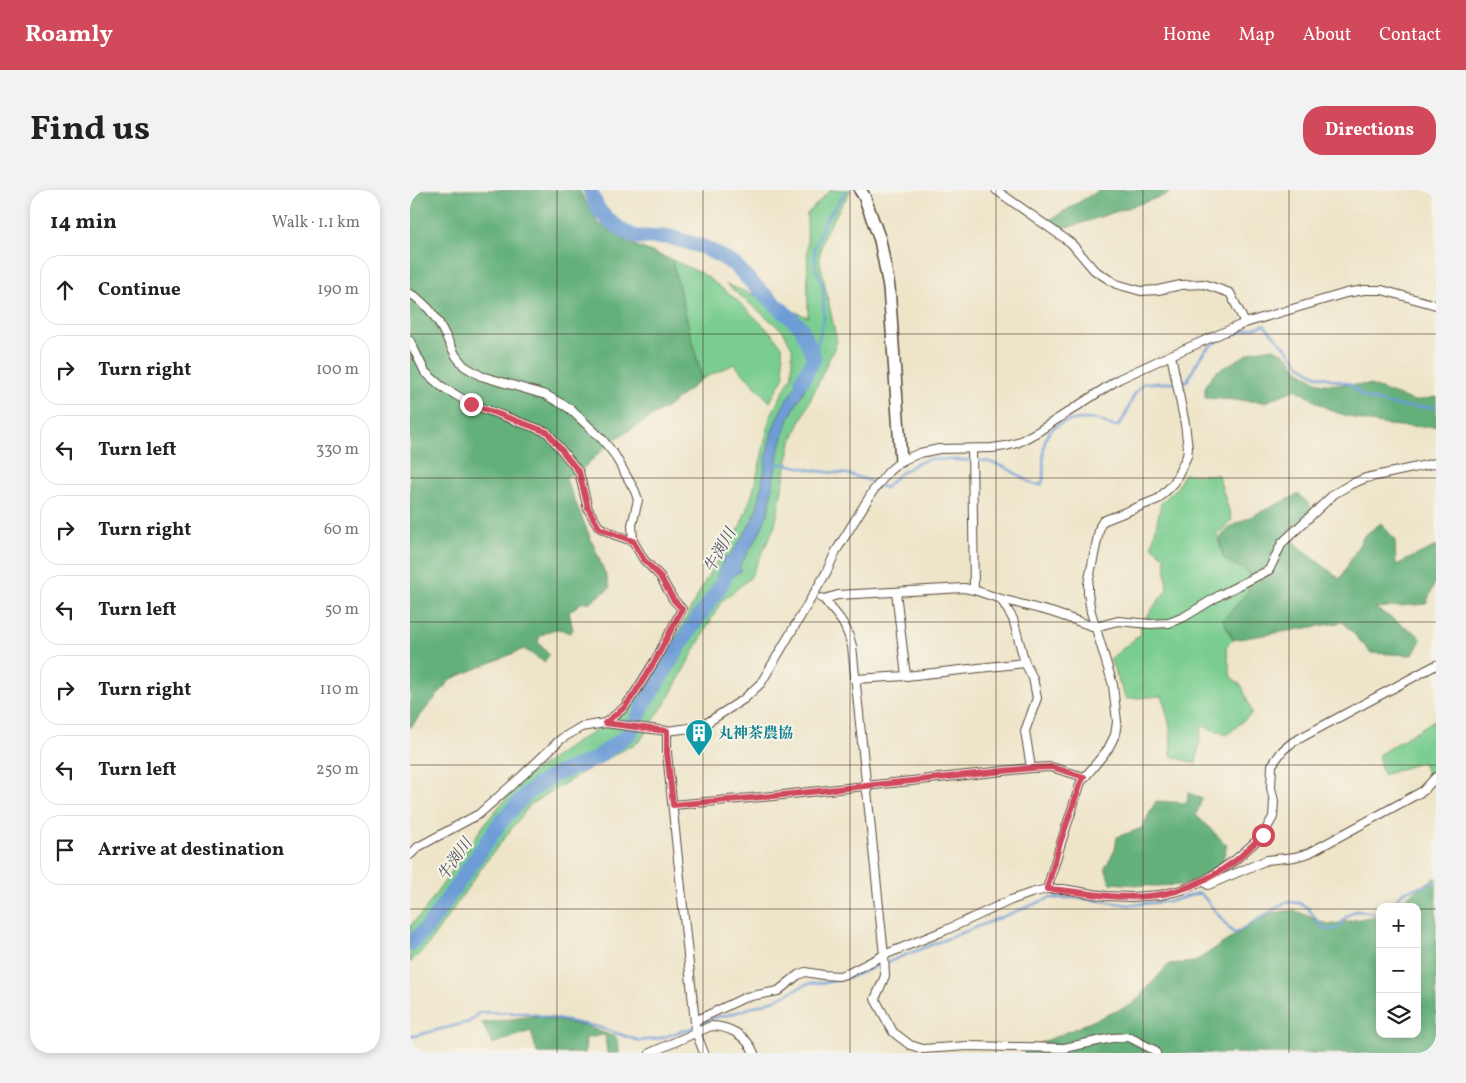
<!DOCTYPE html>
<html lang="en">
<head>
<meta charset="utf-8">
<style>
  :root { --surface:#fff; --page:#f2f2f2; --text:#202124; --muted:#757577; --line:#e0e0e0; --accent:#d1495b }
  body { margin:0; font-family:Vollkorn,"Noto Serif JP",serif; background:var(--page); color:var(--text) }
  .controls { position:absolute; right:15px; bottom:15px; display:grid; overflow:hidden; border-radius:10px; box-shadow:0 2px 8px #0003 }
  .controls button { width:45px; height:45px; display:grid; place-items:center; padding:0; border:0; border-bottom:1px solid var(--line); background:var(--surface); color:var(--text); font:25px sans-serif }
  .stop { position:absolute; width:15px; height:15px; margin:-11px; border:4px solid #d1495b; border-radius:50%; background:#fff }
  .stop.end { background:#d1495b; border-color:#fff; box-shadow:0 1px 5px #0008 }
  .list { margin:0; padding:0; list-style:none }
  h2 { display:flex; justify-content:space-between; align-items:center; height:65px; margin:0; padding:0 20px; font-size:21px }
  h2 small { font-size:16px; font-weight:400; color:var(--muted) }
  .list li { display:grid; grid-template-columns:32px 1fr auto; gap:15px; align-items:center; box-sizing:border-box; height:70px; margin:0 10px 10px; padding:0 10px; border:1px solid var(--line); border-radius:20px }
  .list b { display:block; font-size:19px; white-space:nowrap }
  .list em { font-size:16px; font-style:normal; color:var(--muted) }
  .icon { flex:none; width:28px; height:28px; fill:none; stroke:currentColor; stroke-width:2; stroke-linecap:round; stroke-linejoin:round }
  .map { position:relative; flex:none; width:1026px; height:863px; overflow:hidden; border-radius:20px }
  header { display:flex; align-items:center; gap:30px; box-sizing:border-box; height:70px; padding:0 25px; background:var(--accent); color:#fff }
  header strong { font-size:24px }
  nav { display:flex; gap:28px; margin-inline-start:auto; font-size:18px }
  .intro { display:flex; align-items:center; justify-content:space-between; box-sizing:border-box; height:120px; padding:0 30px }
  h1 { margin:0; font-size:35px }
  .button { padding:12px 22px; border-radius:20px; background:var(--accent); color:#fff; font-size:18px; font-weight:700 }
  main { display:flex; gap:30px; padding:0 30px }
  aside { flex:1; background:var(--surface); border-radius:20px; box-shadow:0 2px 8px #0003 }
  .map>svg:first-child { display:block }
</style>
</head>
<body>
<header>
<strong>Roamly</strong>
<nav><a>Home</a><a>Map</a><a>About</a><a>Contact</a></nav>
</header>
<div class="intro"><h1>Find us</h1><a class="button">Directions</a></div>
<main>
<aside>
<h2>14 min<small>Walk · 1.1 km</small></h2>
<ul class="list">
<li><svg class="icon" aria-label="ahead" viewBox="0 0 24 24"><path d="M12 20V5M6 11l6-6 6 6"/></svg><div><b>Continue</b></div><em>190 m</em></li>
<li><svg class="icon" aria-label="right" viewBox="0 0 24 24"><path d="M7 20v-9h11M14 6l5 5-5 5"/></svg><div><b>Turn right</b></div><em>100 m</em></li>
<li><svg class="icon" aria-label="left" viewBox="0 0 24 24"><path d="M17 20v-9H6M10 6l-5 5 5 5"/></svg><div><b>Turn left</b></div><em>330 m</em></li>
<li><svg class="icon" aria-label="right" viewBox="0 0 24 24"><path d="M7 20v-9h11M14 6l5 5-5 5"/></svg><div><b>Turn right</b></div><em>60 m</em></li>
<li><svg class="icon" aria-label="left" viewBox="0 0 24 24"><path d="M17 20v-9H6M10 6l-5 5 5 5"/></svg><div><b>Turn left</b></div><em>50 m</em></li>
<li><svg class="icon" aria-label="right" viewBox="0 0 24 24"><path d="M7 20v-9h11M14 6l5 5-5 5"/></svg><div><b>Turn right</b></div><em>110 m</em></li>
<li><svg class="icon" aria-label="left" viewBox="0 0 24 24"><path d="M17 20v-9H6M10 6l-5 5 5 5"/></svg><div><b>Turn left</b></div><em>250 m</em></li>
<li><svg class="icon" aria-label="arrive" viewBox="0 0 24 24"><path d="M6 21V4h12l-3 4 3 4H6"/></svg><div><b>Arrive at destination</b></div></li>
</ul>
</aside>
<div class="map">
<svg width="1026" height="863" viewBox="0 0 1026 863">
  <rect width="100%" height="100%" fill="#f7f3e8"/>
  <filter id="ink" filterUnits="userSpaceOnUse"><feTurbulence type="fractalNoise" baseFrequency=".02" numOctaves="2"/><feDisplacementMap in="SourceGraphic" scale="10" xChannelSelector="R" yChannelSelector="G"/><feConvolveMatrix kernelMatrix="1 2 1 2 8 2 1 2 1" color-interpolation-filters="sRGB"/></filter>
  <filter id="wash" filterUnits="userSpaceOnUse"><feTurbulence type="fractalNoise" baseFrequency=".0096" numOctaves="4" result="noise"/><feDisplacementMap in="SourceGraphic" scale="20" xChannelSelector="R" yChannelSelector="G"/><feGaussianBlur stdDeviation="1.12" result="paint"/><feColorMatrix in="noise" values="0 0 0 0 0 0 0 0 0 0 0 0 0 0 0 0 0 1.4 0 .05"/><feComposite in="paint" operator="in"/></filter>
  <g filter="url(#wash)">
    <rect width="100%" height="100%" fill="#eee5c9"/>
    <!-- green -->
    <g fill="#7acd90" stroke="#5a7c57">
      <polygon points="420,0 441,0 414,45 409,67 427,152 381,252 365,336 340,388 311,412 256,512 230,551 170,584 121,614 75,673 17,756 0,773 0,736 14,721 73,636 111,590 168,551 211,525 268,443 301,380 327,344 342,305 353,260 360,227 382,185 382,158 373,141 316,94 398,127 397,24"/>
      <polygon points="262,70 293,84 326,109 362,144 372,156 374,186 360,212 324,174 292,189"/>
      <polygon points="774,284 808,285 822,330 807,345 814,369 839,382 839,401 813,430 823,450 816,457 821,487 832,496 842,523 817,545 792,536 786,574 761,566 760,536 752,506 716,509 700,469 731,444 731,431 737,426 757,399 755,367 742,356 751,313 767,298"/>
      <polygon points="1026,529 1026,583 1019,591 1013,572 973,585 968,565"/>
    </g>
    <!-- forest -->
    <g fill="#63b07a" stroke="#4f6d4c">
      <path d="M0,0h169l19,33 31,20 43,17 30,119 -36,29 -53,32 -34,32 -14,5 40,96 5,15 -20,14 -9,1 -12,9 4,18 -4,3c-13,-7 -17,-3 -29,3l-2,6 11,13 -5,7 -20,-13 -73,30 -41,49z"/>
      <polygon points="689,0 764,0 756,5 663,36 647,38 638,31"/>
      <path d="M864,158l15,9 9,13 24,14 48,1 44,16 22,-4v29c-30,2 -63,-1 -92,-11 -18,-5 -33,-17 -48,-26l-31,13 -60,-4v-11l9,-14 39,-22z"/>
      <polygon points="889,304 902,317 886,341 884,353 930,389 954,346 971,333 985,350 986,375 1026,356 1026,390 1016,414 965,418 1007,444 1011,450 1003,465 961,463 933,432 823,450 813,430 838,402 839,382 814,369 809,348 823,335"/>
      <polygon points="778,602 792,609 786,625 817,655 811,676 774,695 742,696 700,693 695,678 705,660 707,647 732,638 746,611 777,613"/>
      <polygon points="1026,687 1026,863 613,863 619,858 723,814 759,774 784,772 860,723 884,720 919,735 970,725 970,844 1007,844 1007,717 982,717"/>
      <polygon points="123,826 175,836 206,847 209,856 209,863 197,863 195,845 176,848 175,863 127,863 121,841 82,854 72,833"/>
    </g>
    <!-- water -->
    <path fill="#6d9cd6" stroke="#54637a" d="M404,168l-4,21 -21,39 -11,36 -10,59 -10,23 -19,31 3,3c-8,6 -17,10 -22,17l-1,-8 -3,-2 9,-20h4c10,-15 23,-32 28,-50 8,-28 8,-59 19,-86 9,-22 25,-43 38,-63z"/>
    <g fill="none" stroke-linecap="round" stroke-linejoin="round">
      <!-- stream -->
      <g stroke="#6d9cd6" stroke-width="2.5">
        <polyline points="404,168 414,128 413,97 406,79 404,59 415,31 431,9 436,0"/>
        <path d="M364,274h11l32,7 30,3 20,6 18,8 13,-13 17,-11 14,-5 57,2 19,6 28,17 8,1 2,-5c1,-12 -1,-27 2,-39 6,-21 33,-24 52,-21 10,1 8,7 21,6l6,-8 11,-25 9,-10c15,0 29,1 43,-2 5,-9 10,-19 16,-28 12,-15 43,-23 61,-28l25,26 12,15 14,9 35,9 14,13 24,7 19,3h29"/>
        <path d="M982,717c3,-5 5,-10 9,-13 10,-8 25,-6 35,-13"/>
        <polyline points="0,847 59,832 70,822 116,823 188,837 230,851 255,847 271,841 278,840 306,827 318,825 365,810 397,794 420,792 440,787 640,708 670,708 719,715 762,711 789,703 793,706 824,744 876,712 889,713 898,718 910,735 918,740 928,738 937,726 945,721 970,723"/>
      </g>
      <!-- river -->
      <g stroke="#6d9cd6" stroke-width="15">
        <polyline points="180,0 188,19 196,28 213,41 226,47 260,47 293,57 310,66 325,75 343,94 391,137 404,168 392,191"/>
        <polyline points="0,754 17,738 90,633 117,603 144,585 185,569 220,543 236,511 281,438 310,397 318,380"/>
      </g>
    </g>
  </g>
  <g filter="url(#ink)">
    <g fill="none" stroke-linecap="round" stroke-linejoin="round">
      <defs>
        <g id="street">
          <polyline points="586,0 661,53 684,80 706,94 731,101 748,100 771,95 794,94 820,103 835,133"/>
          <polyline points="0,104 6,107 19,119 29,133 46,166 54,176 71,186 136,205 159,218 192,249 204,264 225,301 228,310 222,335 223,351"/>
          <polyline points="0,151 15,182 31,196 61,214 137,242 169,282 178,319 189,337 205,345 223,351 234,370 250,386 263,409 272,419 246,469 225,503 214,518 195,533"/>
          <polyline points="562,259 564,400"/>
          <polyline points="486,402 496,486"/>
          <polyline points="411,408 414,409 428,405 554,398 564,400 591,409 641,422 685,437 708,431 740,434 759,433 774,427 810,405 859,380 872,353 924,304 941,294 956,288 1026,273"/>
          <path d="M414,409c5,7 11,13 16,20 6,7 9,17 12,27l32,309 1,21 -10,23 18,33 17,13 13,4 45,-3 96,2 48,-10 17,-1 25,13 2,3"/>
          <polyline points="591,409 603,429 615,473 623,488 627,508 615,541 621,578"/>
          <polyline points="445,489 496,486 615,473"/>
          <polyline points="257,541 257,563 286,842 294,863"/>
          <polyline points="263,615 363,606 621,578 641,577 674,587"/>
          <polyline points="0,665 8,657 69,624 113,585 151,549 171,537 195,533 257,541 280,538 298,532 334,509 351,493 363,473 416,383 426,361 463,301 479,281 491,271 510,263 529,259 582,258 596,256 607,253 629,241 709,189 761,165 835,133 936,103 954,100 972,100 1026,115"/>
          <polyline points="794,691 798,695 857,670 885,667 899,663 1013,601 1026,587"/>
          <polyline points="637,699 651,653 671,592 698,559 705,545 707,532 703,495 681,422 678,403 678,394 690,336 693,331 748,309 764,293 777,266 778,258 775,234 761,165"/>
          <polyline points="285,831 336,807 368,801 388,785 395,782 413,785 429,786 439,783 474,765 536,740 601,710 621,703 637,699 653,699 696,706 722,707 750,705 772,700 794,691 825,670 853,645 863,627 864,611 861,598 862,575 873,560 883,552 1026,475"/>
          <path d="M240,863l61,-27c18,0 36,10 43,27"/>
        </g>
        <polyline id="secondary" points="450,0 454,6 470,50 479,97 491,271"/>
      </defs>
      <!-- street casing -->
      <use href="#street" stroke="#564638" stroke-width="10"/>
      <!-- secondary casing -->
      <use href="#secondary" stroke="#564638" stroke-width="14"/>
      <!-- street -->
      <use href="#street" stroke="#fff" stroke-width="8"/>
      <!-- secondary -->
      <use href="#secondary" stroke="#fff" stroke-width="11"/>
    </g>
  </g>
  <g fill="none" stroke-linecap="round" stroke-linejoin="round" filter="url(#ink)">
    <!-- route -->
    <path stroke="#d1495b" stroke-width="6" d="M61,214l76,28 32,40 9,36 11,20 17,7 17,6 11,19 16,16 13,23 9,10 -26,50 -21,34 -11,15 -19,15 62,8v22l6,52 100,-9 258,-28 21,-1 32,10 -3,5 -21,61 -13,46c21,1 41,5 61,7 51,4 86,-5 127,-35 10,-8 19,-18 28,-26"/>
  </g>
  <!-- grid -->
  <path fill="none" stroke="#3b2a1e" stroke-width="1" stroke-opacity="0.55" d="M147,0v863M293,0v863M440,0v863M586,0v863M733,0v863M879,0v863M0,144h1026M0,288h1026M0,432h1026M0,575h1026M0,719h970M1007,719h19"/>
  <!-- icons -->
  <defs>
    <symbol id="building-pin" viewBox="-11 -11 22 30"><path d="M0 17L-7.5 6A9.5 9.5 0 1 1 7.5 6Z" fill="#0f9aa8" stroke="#f7f3e8"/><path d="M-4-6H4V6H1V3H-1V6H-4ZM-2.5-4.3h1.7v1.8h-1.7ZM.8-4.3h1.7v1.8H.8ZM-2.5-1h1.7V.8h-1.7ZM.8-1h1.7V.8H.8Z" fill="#fff"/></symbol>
  </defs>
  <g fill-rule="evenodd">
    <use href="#building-pin" x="273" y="527" width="32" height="43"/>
  </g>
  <g text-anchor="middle" stroke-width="4" stroke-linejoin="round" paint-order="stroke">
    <!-- culture labels -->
    <g font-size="15" font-weight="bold" fill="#0d838f" stroke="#f7f3e8" text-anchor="start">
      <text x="308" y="548">丸神茶農協</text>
    </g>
    <!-- water labels -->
    <g font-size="16" font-style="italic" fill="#4c525e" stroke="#f7f3e8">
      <text transform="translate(309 360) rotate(-61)" y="6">牛渕川</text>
      <text transform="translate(44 669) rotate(-55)" y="6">牛渕川</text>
    </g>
  </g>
</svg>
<div class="controls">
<button>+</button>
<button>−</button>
<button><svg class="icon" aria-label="layers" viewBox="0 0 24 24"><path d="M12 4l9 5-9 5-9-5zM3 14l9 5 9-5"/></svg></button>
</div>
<div class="stop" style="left:853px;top:645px"></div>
<div class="stop end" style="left:61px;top:214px"></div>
</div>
</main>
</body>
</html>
